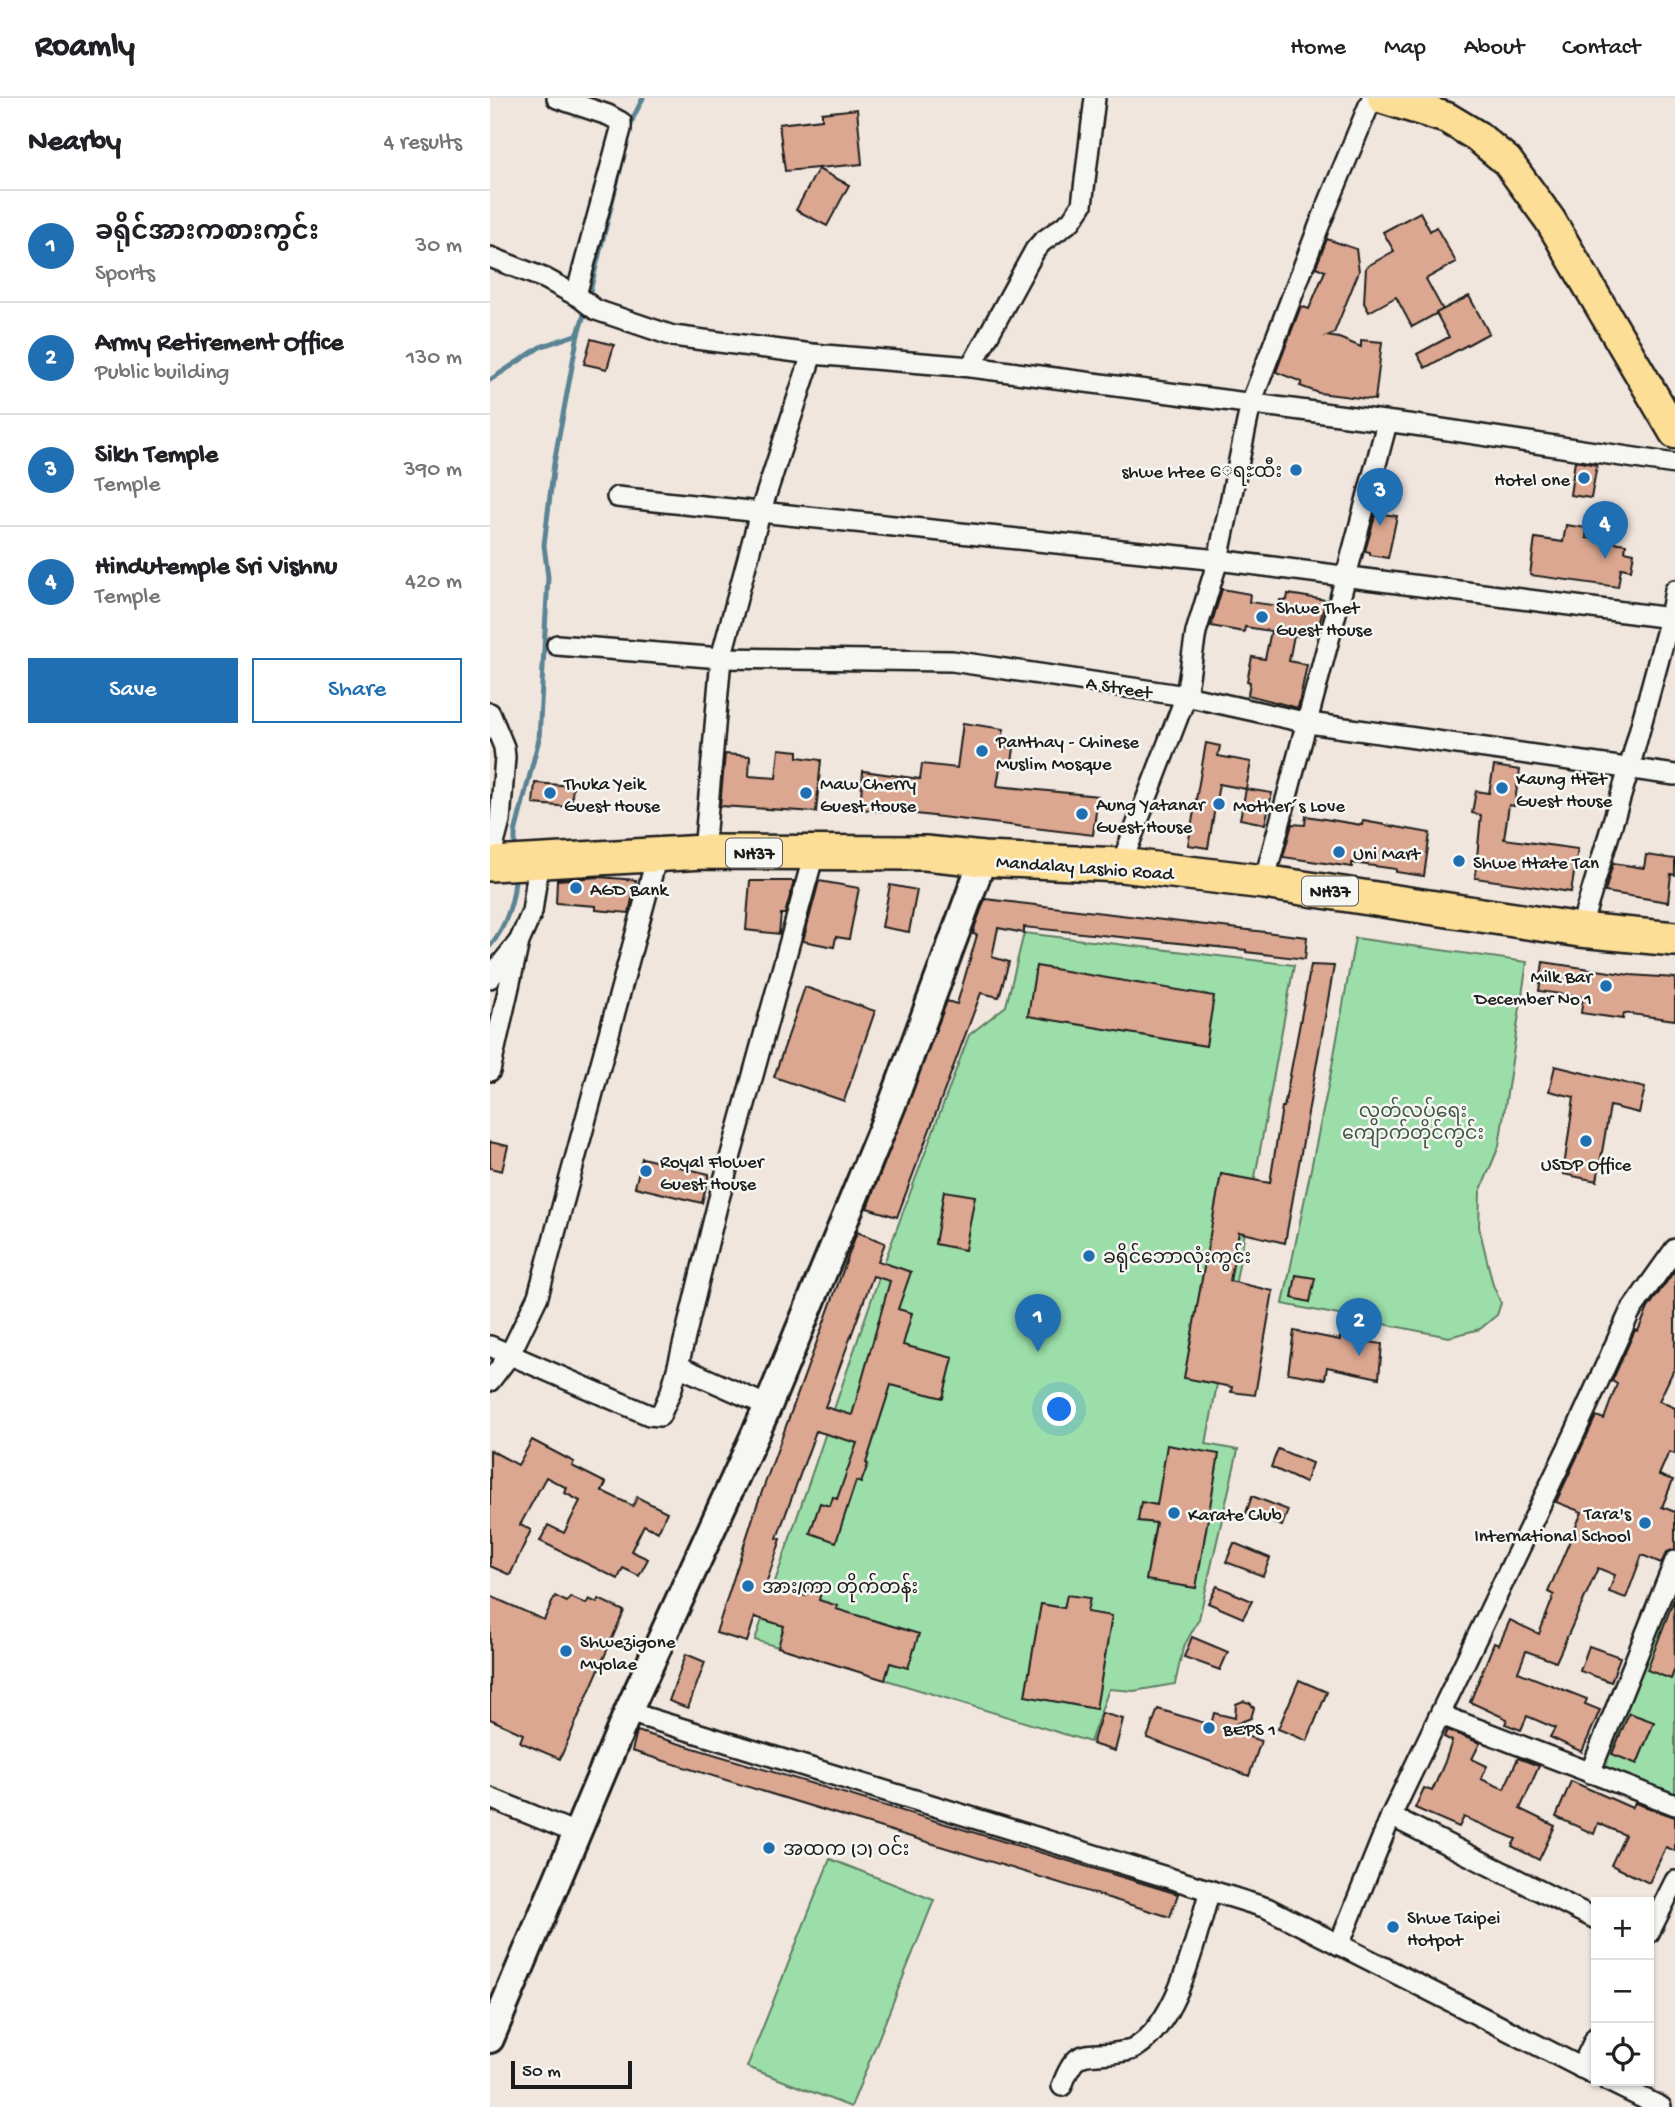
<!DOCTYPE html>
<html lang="en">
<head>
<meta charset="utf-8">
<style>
  :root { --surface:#fff; --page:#f6f6f6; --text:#202124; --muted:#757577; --line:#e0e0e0; --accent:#1f6fb2 }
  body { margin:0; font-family:"Gochi Hand","Noto Sans Myanmar",sans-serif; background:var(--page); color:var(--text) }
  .controls { position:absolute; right:21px; bottom:21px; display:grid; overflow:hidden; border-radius:0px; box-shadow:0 2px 5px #0004 }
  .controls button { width:63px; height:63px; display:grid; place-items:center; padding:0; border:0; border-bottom:2px solid var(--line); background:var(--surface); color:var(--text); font:35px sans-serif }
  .scale { position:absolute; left:21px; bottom:18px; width:121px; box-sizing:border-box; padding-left:7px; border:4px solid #1c1c1c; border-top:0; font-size:19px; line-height:24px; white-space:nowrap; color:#1c1c1c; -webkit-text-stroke:5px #f6f6f2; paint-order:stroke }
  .you { position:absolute; left:570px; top:1312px; width:24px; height:24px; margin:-18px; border:5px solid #fff; border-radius:50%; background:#1a73e8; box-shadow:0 0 0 10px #1a73e833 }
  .badge { display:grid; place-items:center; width:46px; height:46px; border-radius:50%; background:var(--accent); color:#fff; font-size:23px; font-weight:700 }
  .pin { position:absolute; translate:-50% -58px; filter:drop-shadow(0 2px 4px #0008) }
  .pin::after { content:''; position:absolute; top:37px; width:24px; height:21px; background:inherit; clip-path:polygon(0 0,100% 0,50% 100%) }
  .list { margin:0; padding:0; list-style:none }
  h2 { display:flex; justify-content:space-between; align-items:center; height:91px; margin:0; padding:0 28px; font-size:30px }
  h2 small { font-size:23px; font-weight:400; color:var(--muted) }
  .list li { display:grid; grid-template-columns:46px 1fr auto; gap:21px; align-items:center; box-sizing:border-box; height:112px; padding:0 28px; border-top:2px solid var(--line) }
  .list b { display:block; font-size:26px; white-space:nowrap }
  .list p { margin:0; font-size:23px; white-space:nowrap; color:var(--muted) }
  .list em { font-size:23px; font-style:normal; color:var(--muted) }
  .actions { display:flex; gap:14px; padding:21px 28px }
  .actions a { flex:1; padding:16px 0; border:2px solid var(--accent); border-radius:0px; text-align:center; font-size:24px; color:var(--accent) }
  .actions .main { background:var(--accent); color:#fff }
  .icon { flex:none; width:38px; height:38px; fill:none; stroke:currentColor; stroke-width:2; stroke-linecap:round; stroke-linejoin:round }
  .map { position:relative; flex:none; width:1185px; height:2009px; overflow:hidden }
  header { display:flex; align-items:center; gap:42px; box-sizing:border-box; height:98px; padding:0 35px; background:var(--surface); border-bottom:2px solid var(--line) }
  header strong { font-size:33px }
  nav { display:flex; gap:38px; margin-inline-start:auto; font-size:24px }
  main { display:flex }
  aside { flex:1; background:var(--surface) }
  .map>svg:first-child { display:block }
</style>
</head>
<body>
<header>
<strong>Roamly</strong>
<nav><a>Home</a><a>Map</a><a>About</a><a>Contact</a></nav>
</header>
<main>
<aside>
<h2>Nearby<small>4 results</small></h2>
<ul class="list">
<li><span class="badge">1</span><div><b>ခရိုင်အားကစားကွင်း</b><p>Sports</p></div><em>30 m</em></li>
<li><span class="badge">2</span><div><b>Army Retirement Office</b><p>Public building</p></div><em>130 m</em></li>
<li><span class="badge">3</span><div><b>Sikh Temple</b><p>Temple</p></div><em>390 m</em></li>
<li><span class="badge">4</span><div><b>Hindutemple Sri Vishnu</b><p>Temple</p></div><em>420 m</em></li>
</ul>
<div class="actions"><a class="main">Save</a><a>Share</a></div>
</aside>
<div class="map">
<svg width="1185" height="2009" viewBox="0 0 1185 2009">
  <rect width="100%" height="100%" fill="#f1e6de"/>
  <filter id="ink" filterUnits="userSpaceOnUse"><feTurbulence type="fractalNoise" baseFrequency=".0143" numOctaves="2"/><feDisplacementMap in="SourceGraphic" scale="14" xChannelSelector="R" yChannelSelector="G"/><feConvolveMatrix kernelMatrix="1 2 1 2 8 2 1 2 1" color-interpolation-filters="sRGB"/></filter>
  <g filter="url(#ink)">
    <!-- green -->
    <g fill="#9cdea9" stroke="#5c7d62" stroke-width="2">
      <polygon points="534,835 804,867 716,1346 748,1352 709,1521 693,1550 685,1586 644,1593 619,1591 600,1644 265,1542 394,1165 479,937 516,908"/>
      <polygon points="865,840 1037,864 1009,1048 990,1094 989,1129 1003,1187 1011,1205 1007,1217 990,1231 959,1239 793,1206 841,974"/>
      <polygon points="1185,1477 1185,1700 1106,1670"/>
      <polygon points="340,1761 444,1802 361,2009 257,1969"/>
    </g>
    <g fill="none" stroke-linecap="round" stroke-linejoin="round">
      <!-- stream -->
      <g stroke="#5a8394" stroke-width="5">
        <polyline points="139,34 143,20 153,0"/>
        <polyline points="98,201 137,44"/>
        <polyline points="0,282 50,249 88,236"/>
        <polyline points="25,753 25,735 49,641 58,479 54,447 64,365 88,236 96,210"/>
        <path d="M0,848c16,-19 25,-47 25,-71"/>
      </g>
    </g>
    <!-- building -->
    <g fill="#dba790" stroke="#1c1c1c" stroke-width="2" fill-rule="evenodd">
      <polygon points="367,11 372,66 295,73 289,26 332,21 332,15"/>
      <polygon points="328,71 359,87 337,128 306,112"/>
      <polygon points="930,114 940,133 946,129 966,164 936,181 953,212 922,229 906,199 879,214 874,205 876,169 904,153 893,134"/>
      <polygon points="837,141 866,151 869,173 844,235 837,238 849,240 871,249 871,242 892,244 885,302 829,295 810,288 812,284 786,274 811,208 819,211 835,173 826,169"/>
      <polygon points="979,198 999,235 935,270 927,256 959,239 946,215"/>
      <polygon points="101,241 124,247 117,271 94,266"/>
      <polygon points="1085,363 1107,367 1101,400 1080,397"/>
      <polygon points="886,415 907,418 898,460 880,457 880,454 875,453"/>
      <polygon points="1076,427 1097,430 1096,440 1136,446 1135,453 1144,455 1141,472 1131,470 1128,489 1040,477 1045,440 1073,444"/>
      <polygon points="732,491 760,496 759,504 789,508 790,502 797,502 798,496 836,502 826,537 809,534 808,538 804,537 799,563 817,567 808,610 758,597 760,584 757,583 762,559 775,561 781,533 755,529 754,534 721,528"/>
      <polygon points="473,625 514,631 511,648 524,650 522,665 511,664 507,688 608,698 603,737 426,716 370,711 373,673 430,681 432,666 467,670"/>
      <polygon points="716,645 730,648 728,658 761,664 756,691 729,686 718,750 698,747"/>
      <polygon points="289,651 308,653 308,659 331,662 326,714 230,708 235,656 260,658 259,678 286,680"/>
      <polygon points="1004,668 1030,672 1024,708 1019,707 1014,741 1088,751 1081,794 985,780 991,717 982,715 986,693 999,695"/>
      <polygon points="45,685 83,688 81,709 43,706"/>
      <polygon points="756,691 782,695 775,726 750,721"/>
      <polygon points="816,718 872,727 873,723 940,735 934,778 906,774 906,771 862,765 862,769 793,759 802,726 815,727"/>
      <polygon points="1156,757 1185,761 1185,777 1181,776 1178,804 1115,794 1123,765 1154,770"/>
      <polygon points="109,779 146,782 139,815 106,812 106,808 66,805 67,782"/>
      <polygon points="260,783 304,783 295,816 291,816 289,836 256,832"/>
      <polygon points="329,783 369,790 359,841 346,839 344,849 313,843"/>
      <polygon points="400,787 427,792 419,834 392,829"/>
      <polygon points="495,801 817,839 815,861 756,854 756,852 534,829 534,835 508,830 502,859 519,864 509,899 491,895 407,1119 377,1110 457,903 467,906 487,837 483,836 485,828"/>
      <polygon points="1053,864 1140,877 1185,880 1185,922 1134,915 1133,921 1091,915 1093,899 1049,893"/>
      <polygon points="821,867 844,868 795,1145 749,1134 740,1183 783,1193 765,1297 741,1294 742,1289 694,1280 731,1076 780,1085 792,1009 794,1009"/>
      <polygon points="546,868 724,898 716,948 538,918"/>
      <polygon points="315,889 385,913 354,1003 284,979"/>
      <polygon points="1065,968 1155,990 1149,1015 1120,1008 1107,1083 1073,1076 1084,999 1059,993"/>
      <polygon points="0,1044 18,1048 12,1073 0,1070"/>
      <polygon points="152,1060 219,1076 212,1105 145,1089"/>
      <polygon points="454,1093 485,1098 475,1152 445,1146"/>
      <path d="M367,1134l28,11 -7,18 33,11 -13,37 14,4 -9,32 50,13 -10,40 -52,-13 -25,78 2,1 -7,19 -5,-2 -20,61 -26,-9 10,-30 10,3 3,-9 4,2 20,-56 -41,-12 -39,107 4,1 -15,45 40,12 3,-12 13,4 -3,12 19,6 -2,3 83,25 -11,34 -18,-5 -5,17 -107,-33 6,-21 -29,-9 -8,25 -31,-9 40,-125zM383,1178l17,5 -38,134 -27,-8z"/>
      <polygon points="1185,1172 1185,1269 1169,1303 1185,1310 1185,1356 1179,1354 1169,1377 1183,1382 1172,1409 1185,1414 1185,1451 1177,1454 1171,1465 1152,1457 1136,1500 1119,1494 1125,1477 1108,1470 1066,1564 1036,1553 1028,1574 1097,1601 1095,1606 1110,1612 1092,1654 1060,1639 1065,1630 1037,1618 1031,1632 1015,1626 1017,1621 980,1604 1004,1545 1009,1547 1020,1522 1049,1536 1064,1497 1058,1494 1092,1414 1066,1404 1106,1318 1114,1321 1127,1286 1122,1283 1145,1232 1148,1233 1158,1210"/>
      <polygon points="806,1177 825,1180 820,1204 802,1200"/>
      <polygon points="804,1233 850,1242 850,1239 892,1246 889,1280 837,1269 835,1281 798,1275"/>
      <polygon points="42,1342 84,1364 82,1368 116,1385 112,1393 143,1408 147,1399 177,1414 168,1434 154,1427 141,1453 158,1461 149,1478 133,1470 128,1481 50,1443 58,1427 74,1435 90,1403 75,1395 77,1390 56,1379 30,1427 41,1432 20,1477 0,1468 0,1352 28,1367"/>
      <polygon points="677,1347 729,1356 706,1490 656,1482 666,1425 648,1423 651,1404 667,1407"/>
      <polygon points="788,1351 822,1365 815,1385 781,1369"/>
      <polygon points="762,1398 798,1412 792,1428 756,1415"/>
      <polygon points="744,1445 780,1460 773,1478 736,1464"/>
      <polygon points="727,1488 762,1503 753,1520 718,1505"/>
      <polygon points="577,1497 600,1500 597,1514 622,1518 606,1611 535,1598 551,1506 574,1510"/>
      <polygon points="0,1498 54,1522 65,1498 77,1504 80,1499 96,1506 99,1501 107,1505 109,1501 134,1513 70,1661 30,1644 33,1636 0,1621"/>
      <polygon points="1184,1501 1185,1570 1181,1581 1157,1572"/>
      <polygon points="702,1539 738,1554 730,1572 694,1559"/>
      <polygon points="1099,1548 1130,1559 1121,1584 1090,1573"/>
      <polygon points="196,1556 215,1564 198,1610 179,1603"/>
      <polygon points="809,1582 837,1594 817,1643 788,1631"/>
      <polygon points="753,1603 760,1605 764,1610 761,1620 734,1631 771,1643 759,1678 657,1640 668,1611 721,1627 724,1615 745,1620 746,1606"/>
      <polygon points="612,1615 633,1621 625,1653 602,1646"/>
      <polygon points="1139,1615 1164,1624 1147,1666 1122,1656"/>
      <polygon points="957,1632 990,1645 982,1661 997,1668 991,1681 1014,1691 1028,1660 1049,1668 1030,1711 1065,1728 1049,1762 1022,1748 1026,1741 974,1719 969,1729 925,1710 934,1690 942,1693 954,1666 962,1643 954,1639"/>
      <polygon points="147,1633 688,1796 680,1819 142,1653"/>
      <polygon points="1081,1683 1142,1710 1145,1705 1185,1719 1185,1753 1176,1749 1159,1785 1121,1767 1135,1737 1108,1725 1104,1736 1066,1719"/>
    </g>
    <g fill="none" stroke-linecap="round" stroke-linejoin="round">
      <defs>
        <g id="street">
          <polyline points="67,0 118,17 131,24 131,31 86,197"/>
          <polyline points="0,159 56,181 89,199 106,212 183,238 322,256 481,269 925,327 1185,366"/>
          <polyline points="481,269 545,152 552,144 581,123 592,107 605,0"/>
          <polyline points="127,399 728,462 1180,520"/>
          <polyline points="67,547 231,560 462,563 696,598 819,625 1185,677"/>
          <polyline points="0,615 14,649 15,659 10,723 0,761"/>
          <polyline points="214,754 231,560 270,415 322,256"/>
          <polyline points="631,767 696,598 706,534 728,462 761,305 829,128 882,0"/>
          <polyline points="774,784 897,325"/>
          <polyline points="1090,832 1139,671 1180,520 1185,492"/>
          <polyline points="0,880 28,845"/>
          <polyline points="0,973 29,844 42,814 49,763"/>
          <polyline points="0,1248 159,1317 170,1318 181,1293 188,1268 228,1104 324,756"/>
          <polyline points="188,1268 278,1308"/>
          <polyline points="0,1283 19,1258 48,1198 167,758"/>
          <polyline points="138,1614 777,1810 1106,1977"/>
          <polyline points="951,1617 1185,1707"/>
          <polyline points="1100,1675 1185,1463"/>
          <polyline points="0,1700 86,1735"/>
          <polyline points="901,1718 1106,1821"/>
          <polyline points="1159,1835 1185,1783"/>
          <polyline points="849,1847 901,1718 1084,1337 1140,1214 1185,1151"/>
          <polyline points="1091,1970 1106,1939"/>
          <polyline points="1118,1983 1171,2009"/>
          <path d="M572,1988c15,-41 22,-28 58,-34 5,-1 11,-1 15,-4 44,-27 61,-111 75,-158"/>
        </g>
        <polyline id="secondary" points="0,1941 138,1614 278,1308 402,1007 493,761"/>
        <polyline id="primary" points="893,0 957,20 987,38 1017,63 1060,122 1185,335"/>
        <polyline id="highway" points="0,766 214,754 435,755 493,761 631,767 774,784 1090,832 1185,841"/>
      </defs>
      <!-- street casing -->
      <use href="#street" stroke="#1c1c1c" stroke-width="24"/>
      <!-- secondary casing -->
      <use href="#secondary" stroke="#1c1c1c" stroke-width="32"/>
      <!-- primary casing -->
      <use href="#primary" stroke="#1c1c1c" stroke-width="35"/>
      <!-- highway casing -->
      <use href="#highway" stroke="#1c1c1c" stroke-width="38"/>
      <!-- street -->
      <use href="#street" stroke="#f6f6f2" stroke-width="19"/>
      <!-- secondary -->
      <use href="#secondary" stroke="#f6f6f2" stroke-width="26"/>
      <!-- primary -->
      <use href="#primary" stroke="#fcde96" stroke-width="30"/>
      <!-- highway -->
      <use href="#highway" stroke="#fcde96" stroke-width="33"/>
    </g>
  </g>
  <!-- markers -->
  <g fill="#1f6fb2" stroke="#f6f6f2" stroke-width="2.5">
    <circle cx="806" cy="372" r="7"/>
    <circle cx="1094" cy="380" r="7"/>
    <circle cx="772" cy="519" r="7"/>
    <circle cx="492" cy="653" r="7"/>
    <circle cx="1012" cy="690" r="7"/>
    <circle cx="60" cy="695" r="7"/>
    <circle cx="316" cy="695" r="7"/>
    <circle cx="729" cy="706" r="7"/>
    <circle cx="592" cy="716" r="7"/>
    <circle cx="849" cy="754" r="7"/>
    <circle cx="969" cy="763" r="7"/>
    <circle cx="86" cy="790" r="7"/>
    <circle cx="1116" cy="888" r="7"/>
    <circle cx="1096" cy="1043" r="7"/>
    <circle cx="156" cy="1073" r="7"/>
    <circle cx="599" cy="1158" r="7"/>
    <circle cx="684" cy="1415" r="7"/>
    <circle cx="1155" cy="1425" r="7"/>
    <circle cx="258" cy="1488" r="7"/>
    <circle cx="76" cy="1553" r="7"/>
    <circle cx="719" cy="1630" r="7"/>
    <circle cx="279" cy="1750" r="7"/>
    <circle cx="903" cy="1829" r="7"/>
  </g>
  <g text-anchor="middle" stroke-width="5" stroke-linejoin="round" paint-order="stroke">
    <!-- shield labels -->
    <g fill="#f6f6f2" stroke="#5d5d5c" stroke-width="2">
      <rect x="236" y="740.5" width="56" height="29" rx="5"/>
      <rect x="812" y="778.5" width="56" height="29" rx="5"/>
    </g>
    <g font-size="18" font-weight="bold" fill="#1c1c1c">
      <text x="264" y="761">NH37</text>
      <text x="840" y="799">NH37</text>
    </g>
    <!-- poi labels -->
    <g font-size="19" fill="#1c1c1c" stroke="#f6f6f2" text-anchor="start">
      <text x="792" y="379" text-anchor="end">shwe htee ေရႊထီး</text>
      <text x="1080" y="387" text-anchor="end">Hotel one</text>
      <text x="786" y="515">Shwe Thet<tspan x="786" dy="22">Guest House</tspan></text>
      <text x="506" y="649">Panthay - Chinese<tspan x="506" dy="22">Muslim Mosque</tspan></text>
      <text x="1026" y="686">Kaung Htet<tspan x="1026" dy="22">Guest House</tspan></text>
      <text x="74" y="691">Thuka Yeik<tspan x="74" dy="22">Guest House</tspan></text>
      <text x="330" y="691">Maw Cherry<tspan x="330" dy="22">Guest House</tspan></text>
      <text x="606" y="712">Aung Yatanar<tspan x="606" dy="22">Guest House</tspan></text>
      <text x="743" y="713">Mother´s Love</text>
      <text x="863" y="761">Uni Mart</text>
      <text x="983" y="770">Shwe Htate Tan</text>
      <text x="100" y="797">AGD Bank</text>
      <text x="1102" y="884" text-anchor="end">Milk Bar<tspan x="1102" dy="22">December No 1</tspan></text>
      <text x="170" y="1069">Royal Flower<tspan x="170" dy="22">Guest House</tspan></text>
      <text x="1096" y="1072" text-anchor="middle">USDP Office</text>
      <text x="613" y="1165">ခရိုင်ဘောလုံးကွင်း</text>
      <text x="1141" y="1421" text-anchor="end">Tara's<tspan x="1141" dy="22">International School</tspan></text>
      <text x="698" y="1422">Karate Club</text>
      <text x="272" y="1495">အား/ကာ တိုက်တန်း</text>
      <text x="90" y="1549">Shwezigone<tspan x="90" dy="22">Myolae</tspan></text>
      <text x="733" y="1637">BEPS 1</text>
      <text x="293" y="1757">အထက (၁) ဝင်း</text>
      <text x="917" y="1825">Shwe Taipei<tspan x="917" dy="22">Hotpot</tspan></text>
    </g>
    <!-- street labels -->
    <g font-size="19" fill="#1c1c1c" stroke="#f6f6f2">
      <text transform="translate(629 588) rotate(9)" y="7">A Street</text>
      <text transform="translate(595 768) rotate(4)" y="7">Mandalay Lashio Road</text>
    </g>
    <!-- park labels -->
    <g font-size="19" fill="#425646" stroke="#f6f6f2">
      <text x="923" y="1019">လွတ်လပ်ရေး<tspan x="923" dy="22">ကျောက်တိုင်ကွင်း</tspan></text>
    </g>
  </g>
</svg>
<div class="controls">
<button>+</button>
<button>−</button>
<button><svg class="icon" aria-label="locate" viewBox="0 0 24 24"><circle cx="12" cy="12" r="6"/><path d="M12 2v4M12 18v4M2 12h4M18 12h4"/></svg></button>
</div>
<div class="scale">50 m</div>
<div class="you"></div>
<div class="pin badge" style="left:548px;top:1254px">1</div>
<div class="pin badge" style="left:869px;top:1258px">2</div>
<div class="pin badge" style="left:890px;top:428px">3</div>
<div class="pin badge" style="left:1115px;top:461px">4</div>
</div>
</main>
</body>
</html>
